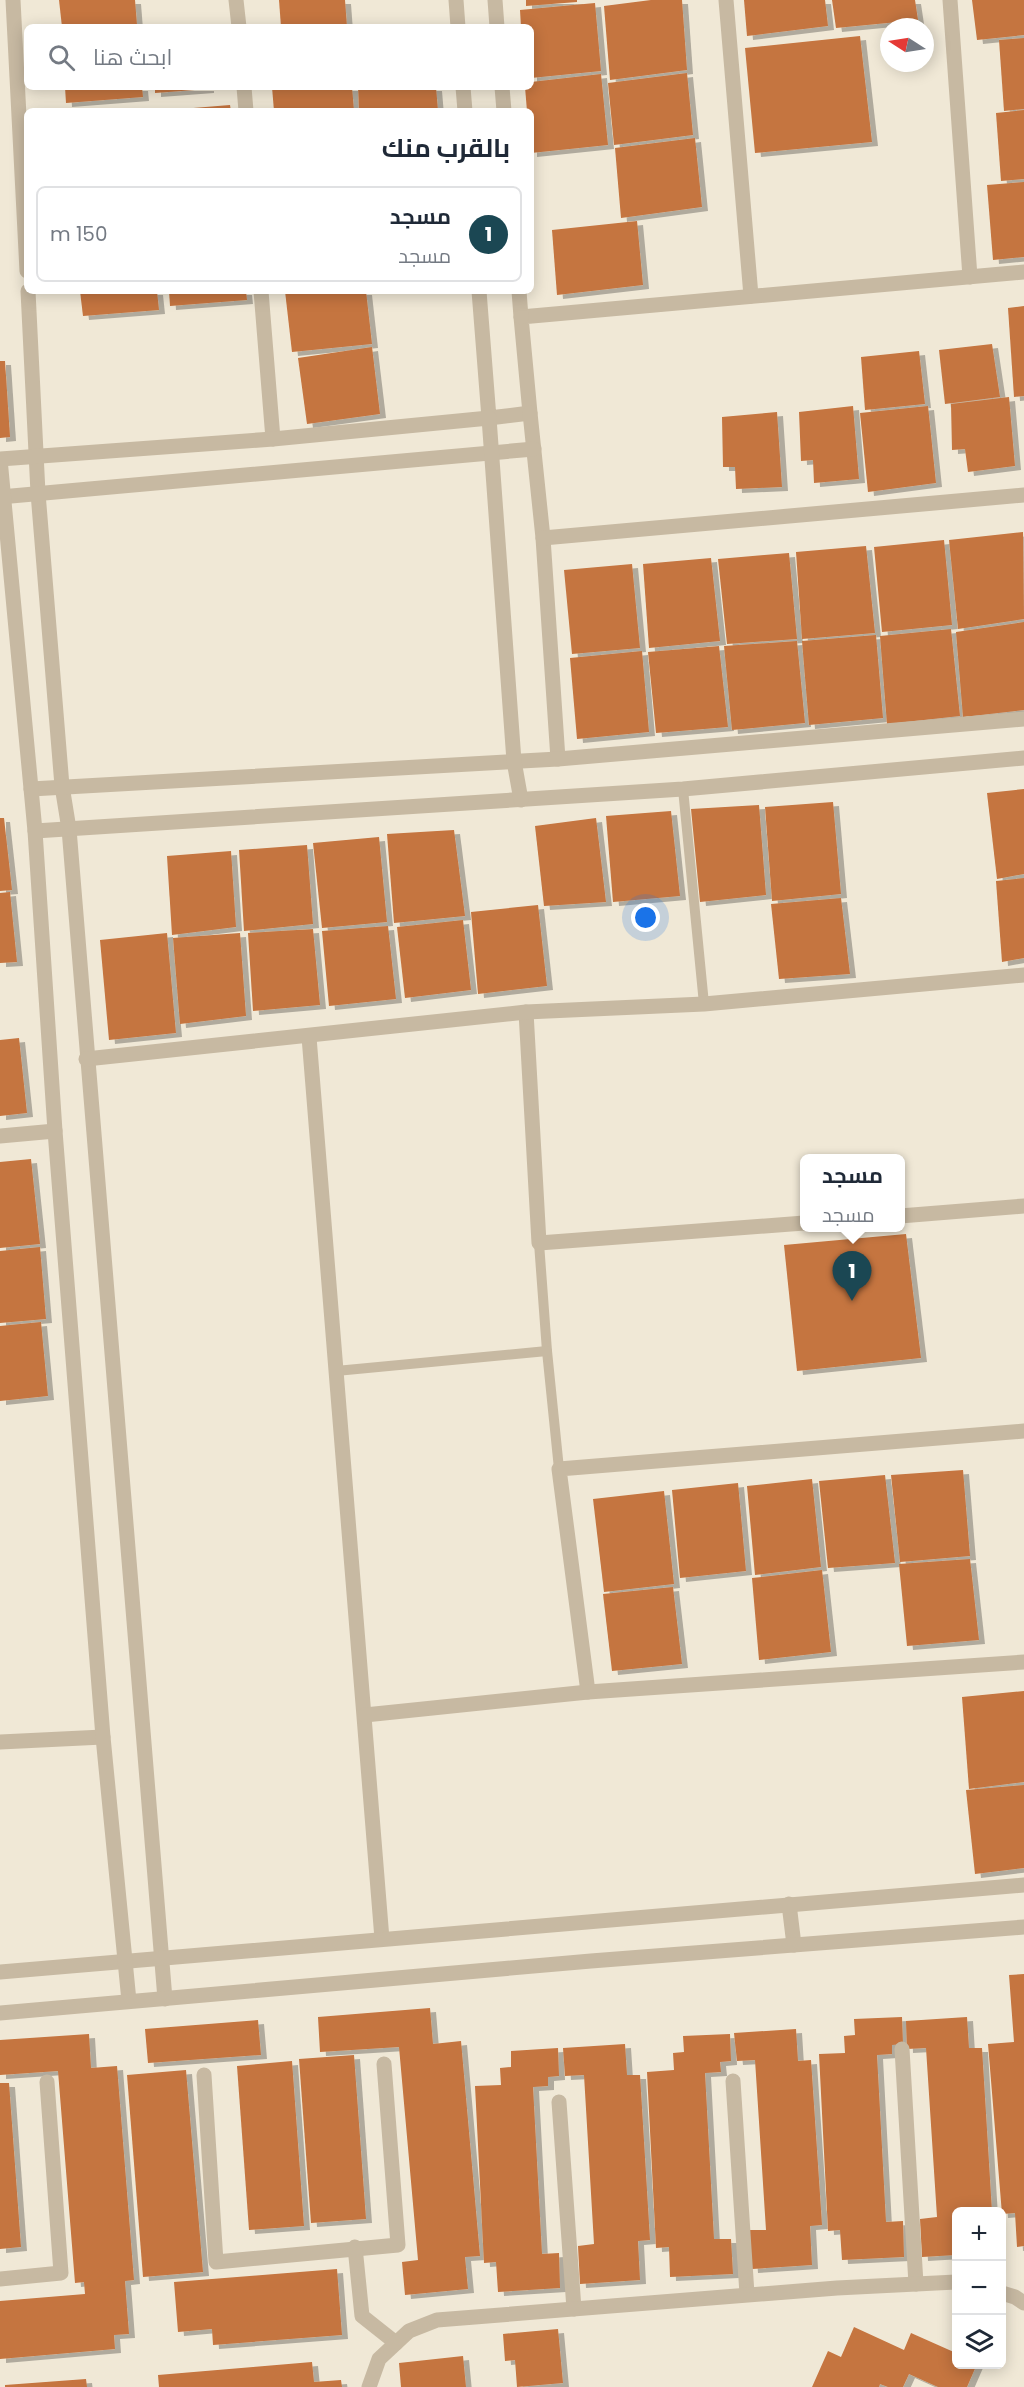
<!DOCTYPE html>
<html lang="ar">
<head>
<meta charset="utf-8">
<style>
  :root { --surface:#fff; --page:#f6f6f7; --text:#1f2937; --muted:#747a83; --line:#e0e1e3; --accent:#1b4753 }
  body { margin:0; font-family:Poppins,Cairo,sans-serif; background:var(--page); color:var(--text); direction:rtl }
  .controls { position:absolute; right:18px; bottom:18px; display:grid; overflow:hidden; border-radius:9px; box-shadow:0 3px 15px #0003 }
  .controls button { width:54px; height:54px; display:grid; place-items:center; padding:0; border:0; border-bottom:2px solid var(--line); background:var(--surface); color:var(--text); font:30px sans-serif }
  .compass { position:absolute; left:880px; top:18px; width:54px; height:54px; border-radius:50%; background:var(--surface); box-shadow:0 3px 15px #0003; rotate:282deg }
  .you { position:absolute; left:646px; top:918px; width:21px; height:21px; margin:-15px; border:4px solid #fff; border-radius:50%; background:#1a73e8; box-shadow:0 0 0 9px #1a73e833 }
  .badge { display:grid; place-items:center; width:39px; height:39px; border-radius:50%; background:var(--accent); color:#fff; font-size:20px; font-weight:700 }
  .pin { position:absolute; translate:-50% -50px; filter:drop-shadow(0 2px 3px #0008) }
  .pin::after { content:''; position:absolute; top:32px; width:21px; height:18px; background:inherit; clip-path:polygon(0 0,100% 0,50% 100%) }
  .popup { position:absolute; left:800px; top:1154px; width:105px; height:78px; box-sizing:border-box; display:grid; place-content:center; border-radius:9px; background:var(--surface); filter:drop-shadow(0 2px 4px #0005); font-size:20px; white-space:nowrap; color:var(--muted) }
  .popup b { font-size:22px; color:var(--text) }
  .popup::after { content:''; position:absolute; left:50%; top:100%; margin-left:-12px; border:12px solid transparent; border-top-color:var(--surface) }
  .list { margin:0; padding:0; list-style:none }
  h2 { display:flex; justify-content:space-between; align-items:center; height:78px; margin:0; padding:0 24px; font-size:26px }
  h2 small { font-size:20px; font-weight:400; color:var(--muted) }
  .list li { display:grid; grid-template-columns:39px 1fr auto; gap:18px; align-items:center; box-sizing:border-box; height:96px; margin:0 12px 12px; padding:0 12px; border:2px solid var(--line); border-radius:9px }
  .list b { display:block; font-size:22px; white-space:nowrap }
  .list p { margin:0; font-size:20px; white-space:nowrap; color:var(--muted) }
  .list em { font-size:20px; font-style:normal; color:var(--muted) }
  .icon { flex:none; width:33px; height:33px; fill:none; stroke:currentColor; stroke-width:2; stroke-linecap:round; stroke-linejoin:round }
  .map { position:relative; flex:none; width:1024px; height:2387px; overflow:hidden; direction:ltr }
  .search { position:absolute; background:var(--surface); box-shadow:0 3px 15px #0003; left:24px; top:24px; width:510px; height:66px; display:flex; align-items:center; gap:15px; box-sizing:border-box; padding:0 21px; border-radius:9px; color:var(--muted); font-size:22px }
  .panel { position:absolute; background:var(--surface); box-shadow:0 3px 15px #0003; left:24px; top:108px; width:510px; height:186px; border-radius:9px; direction:rtl }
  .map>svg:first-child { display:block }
</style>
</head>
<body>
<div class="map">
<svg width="1024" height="2387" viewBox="0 0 1024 2387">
  <defs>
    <filter id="shadow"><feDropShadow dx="6" dy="4" stdDeviation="0" flood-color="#0004"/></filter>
  </defs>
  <rect width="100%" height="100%" fill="#f0e8d6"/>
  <!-- building -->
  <g fill="#c5743f" filter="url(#shadow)">
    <polygon points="59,0 135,0 137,25 62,27"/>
    <polygon points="279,0 345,0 347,27 281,27"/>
    <polygon points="526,0 577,0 577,2 526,6"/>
    <polygon points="651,0 682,0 687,70 610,80 604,6"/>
    <polygon points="744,0 825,0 828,26 747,36"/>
    <polygon points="832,0 915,0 918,20 836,28"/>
    <polygon points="972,0 1024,0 1024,35 977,40"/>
    <polygon points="595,3 601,71 531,78 531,27 521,27 520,10"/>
    <polygon points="860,36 872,142 755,153 745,48"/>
    <polygon points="1024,38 1024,109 1004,111 999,40"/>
    <polygon points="687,73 693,135 614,145 608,83"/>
    <polygon points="601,74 608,145 531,153 531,111 527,111 525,87 531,87 531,82"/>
    <polygon points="65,87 142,87 143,97 66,103"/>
    <polygon points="155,87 208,87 208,89 155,93"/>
    <polygon points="272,87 352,87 354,111 274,111"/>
    <polygon points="358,87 436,87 438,111 359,111"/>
    <polygon points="230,105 231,111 181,111 181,109"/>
    <polygon points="1024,110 1024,179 1001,181 996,113"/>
    <polygon points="695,138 702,207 621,218 615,148"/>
    <polygon points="1024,182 1024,257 993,260 987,185"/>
    <polygon points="637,221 643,285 557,295 552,230"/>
    <polygon points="80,291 157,291 159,310 83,316"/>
    <polygon points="169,291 246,291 247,300 170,306"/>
    <polygon points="285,291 366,291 372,344 292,352"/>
    <polygon points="1024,306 1024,396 1014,397 1008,308"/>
    <polygon points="992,344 1000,397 945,404 939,350"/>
    <polygon points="372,347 380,414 307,424 298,358"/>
    <polygon points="919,351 925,404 865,410 861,357"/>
    <polygon points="0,361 5,361 10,437 0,438"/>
    <polygon points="1009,397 1015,466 968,472 965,449 952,450 951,404"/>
    <polygon points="853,406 859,479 814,483 813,460 801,461 799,412"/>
    <polygon points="928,406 936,483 868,492 860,413"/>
    <polygon points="777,412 782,487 736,489 735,467 723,467 722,417"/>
    <polygon points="1023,532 1024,619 958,629 949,540"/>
    <polygon points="944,540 952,625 882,632 874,547"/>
    <polygon points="866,546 875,633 802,639 796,552"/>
    <polygon points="789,553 797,639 727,644 718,559"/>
    <polygon points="711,558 720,641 649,648 643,564"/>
    <polygon points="632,564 640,648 572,654 564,570"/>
    <polygon points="1024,622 1024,710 963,717 956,632"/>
    <polygon points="951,629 960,716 887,724 880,636"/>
    <polygon points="876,635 883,718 809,725 802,641"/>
    <polygon points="797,641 805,723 732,730 724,646"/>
    <polygon points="719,646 728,727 656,733 648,652"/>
    <polygon points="642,651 649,732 577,739 570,658"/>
    <polygon points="1024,789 1024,874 997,879 987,793"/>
    <polygon points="833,802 841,894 772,901 765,807"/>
    <polygon points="759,805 766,895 700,902 691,809"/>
    <polygon points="671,811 680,896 613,902 606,816"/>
    <polygon points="0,818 4,818 12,890 0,891"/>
    <polygon points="596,818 606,902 544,906 535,826"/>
    <polygon points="454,830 465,916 394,923 387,834"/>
    <polygon points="379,837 387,922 322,928 313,843"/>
    <polygon points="307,845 313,924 244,931 239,850"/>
    <polygon points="231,851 236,927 172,935 167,856"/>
    <polygon points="1024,878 1024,958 1002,962 996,881"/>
    <polygon points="10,892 17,962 0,963 0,893"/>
    <polygon points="841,898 850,974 779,979 771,904"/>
    <polygon points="538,905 547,986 478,994 471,912"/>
    <polygon points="463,920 471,990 405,998 397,927"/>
    <polygon points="388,926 396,999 329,1006 322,931"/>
    <polygon points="313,929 320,1005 253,1011 248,933"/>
    <polygon points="167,933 176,1033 109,1040 100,940"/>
    <polygon points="240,933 246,1016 180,1024 173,938"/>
    <polygon points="19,1038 27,1113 0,1116 0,1040"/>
    <polygon points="31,1159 40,1244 0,1248 0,1162"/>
    <polygon points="906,1234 921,1358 797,1371 784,1245"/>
    <polygon points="40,1247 46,1319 0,1323 0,1251"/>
    <polygon points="41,1322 48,1396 0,1401 0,1326"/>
    <polygon points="963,1470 970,1556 900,1562 891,1475"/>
    <polygon points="885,1475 895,1563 828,1568 819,1481"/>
    <polygon points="812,1479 821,1567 755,1575 747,1486"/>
    <polygon points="738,1483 746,1571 680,1578 672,1490"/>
    <polygon points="664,1491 674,1584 604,1592 593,1499"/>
    <polygon points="970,1559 979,1640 907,1646 899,1564"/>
    <polygon points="822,1570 831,1652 759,1660 752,1578"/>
    <polygon points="673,1587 682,1664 612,1671 603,1594"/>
    <polygon points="1024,1691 1024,1782 969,1789 962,1697"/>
    <polygon points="1024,1785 1024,1868 975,1874 966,1790"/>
    <polygon points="1024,1974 1024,2246 1017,2247 1015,2213 1002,2214 988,2044 1014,2042 1009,1975"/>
    <polygon points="430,2008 433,2044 461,2041 480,2256 465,2257 468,2289 405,2295 402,2262 418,2260 399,2047 320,2052 318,2017"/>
    <polygon points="902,2017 903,2044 892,2045 892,2054 877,2055 886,2222 903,2221 904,2257 842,2260 840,2230 828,2231 819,2054 845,2053 844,2036 855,2035 854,2019"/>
    <polygon points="967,2017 969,2048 982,2048 992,2212 956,2212 956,2255 922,2257 920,2219 937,2217 926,2048 907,2049 906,2021"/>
    <polygon points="258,2020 261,2055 148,2063 145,2029"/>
    <polygon points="796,2029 798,2061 811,2060 822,2225 810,2226 812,2265 752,2269 749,2230 766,2230 755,2060 737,2061 734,2033"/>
    <polygon points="89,2034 91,2068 117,2066 134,2280 125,2281 129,2334 114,2335 115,2349 0,2359 0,2301 85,2294 84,2282 75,2283 58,2071 0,2075 0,2040"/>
    <polygon points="730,2034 731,2061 720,2062 721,2072 705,2073 714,2239 731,2239 733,2274 670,2277 669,2247 656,2248 647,2072 674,2070 673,2053 684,2052 683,2036"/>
    <polygon points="625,2044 627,2075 640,2075 650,2240 638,2241 640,2280 580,2284 578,2246 594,2244 584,2075 565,2076 563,2048"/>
    <polygon points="558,2048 559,2076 548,2077 548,2086 533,2087 542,2254 559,2253 560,2288 498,2292 496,2262 484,2263 475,2086 501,2085 500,2068 511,2067 511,2051"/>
    <polygon points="354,2055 366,2219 311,2223 299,2059"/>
    <polygon points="292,2061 304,2226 249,2230 237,2066"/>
    <polygon points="186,2070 203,2272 143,2277 127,2075"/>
    <polygon points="0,2083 9,2083 21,2247 0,2249"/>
    <polygon points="337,2269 342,2335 213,2345 212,2329 178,2332 174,2282"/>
    <polygon points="854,2327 904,2350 911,2333 956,2353 956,2364 977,2364 967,2387 938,2387 909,2374 903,2387 888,2387 880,2384 879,2387 812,2387 828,2351 841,2357"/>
    <polygon points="558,2329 563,2383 517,2387 515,2360 505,2361 503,2334"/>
    <polygon points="463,2356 466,2387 401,2387 399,2363"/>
    <polygon points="312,2362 314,2382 341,2380 342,2387 159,2387 158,2375"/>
    <polygon points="86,2379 87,2387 5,2387 5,2385"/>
  </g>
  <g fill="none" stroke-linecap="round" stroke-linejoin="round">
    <!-- service -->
    <g stroke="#c7b9a2" stroke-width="10">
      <polyline points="683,789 704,1004"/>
      <polyline points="539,1243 547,1351 559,1469"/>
      <polyline points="336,1371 547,1351"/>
    </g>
    <!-- minor -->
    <g stroke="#c7b9a2" stroke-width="15">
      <polyline points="13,0 27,271"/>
      <polyline points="236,0 239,27"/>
      <polyline points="456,0 458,27"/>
      <polyline points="495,0 497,27"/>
      <polyline points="726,0 751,296"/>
      <polyline points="950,0 970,277"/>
      <polyline points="244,87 246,111"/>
      <polyline points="463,87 465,111"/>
      <polyline points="502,87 504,111"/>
      <polyline points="28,291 38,493 62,786 69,829 165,1999"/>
      <polyline points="261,291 273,439"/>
      <polyline points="479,291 489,418 530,413 521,317 1024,272"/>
      <polyline points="519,291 521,317"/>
      <polyline points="530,413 543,538 558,759"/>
      <polyline points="0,497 534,449"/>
      <polyline points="543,538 1024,495"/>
      <polyline points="31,789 558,759 1024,719"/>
      <polyline points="35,831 683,789 1024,758"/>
      <polyline points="526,1012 539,1243 804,1223"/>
      <polyline points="309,1037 382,1939"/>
      <polyline points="86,1059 526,1012 704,1004 1024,975"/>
      <polyline points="0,1136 55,1131"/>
      <polyline points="900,1216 1024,1206"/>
      <polyline points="588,1692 559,1469 1024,1431"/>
      <polyline points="365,1715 588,1692 1024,1662"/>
      <polyline points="0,1742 103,1737"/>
      <polyline points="789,1904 794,1945"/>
      <polyline points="0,1972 1024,1885"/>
      <polyline points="129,2001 103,1737 55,1131 35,831 0,459 273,439 489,418 514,761 521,800"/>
      <polyline points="0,2013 591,1961 1024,1927"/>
      <polyline points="902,2049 916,2284"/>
      <polyline points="204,2075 216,2262 398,2245 384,2064"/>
      <polyline points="733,2081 747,2294"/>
      <polyline points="559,2102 574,2309"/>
      <polyline points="355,2247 362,2316 396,2343"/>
      <polyline points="0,2279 61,2273 47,2082"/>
      <polyline points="1002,2293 1015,2297 1024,2303"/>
      <polyline points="369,2387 379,2359 409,2331 437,2320 837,2288 956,2282"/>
    </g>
  </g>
</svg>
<div class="controls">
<button>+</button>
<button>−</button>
<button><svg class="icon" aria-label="layers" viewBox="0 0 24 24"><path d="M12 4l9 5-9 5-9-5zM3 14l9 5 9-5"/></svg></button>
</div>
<svg class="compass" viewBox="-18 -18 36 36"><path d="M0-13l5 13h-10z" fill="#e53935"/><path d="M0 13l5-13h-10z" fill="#747a83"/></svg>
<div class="you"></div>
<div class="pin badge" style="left:852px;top:1301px">1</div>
<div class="popup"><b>مسجد</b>مسجد</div>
<div class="search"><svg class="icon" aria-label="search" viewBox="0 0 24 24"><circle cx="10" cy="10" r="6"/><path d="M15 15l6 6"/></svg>ابحث هنا</div>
<section class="panel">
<h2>بالقرب منك<small></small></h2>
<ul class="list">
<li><span class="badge">1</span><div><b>مسجد</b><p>مسجد</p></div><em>150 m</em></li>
</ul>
</section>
</div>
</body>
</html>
